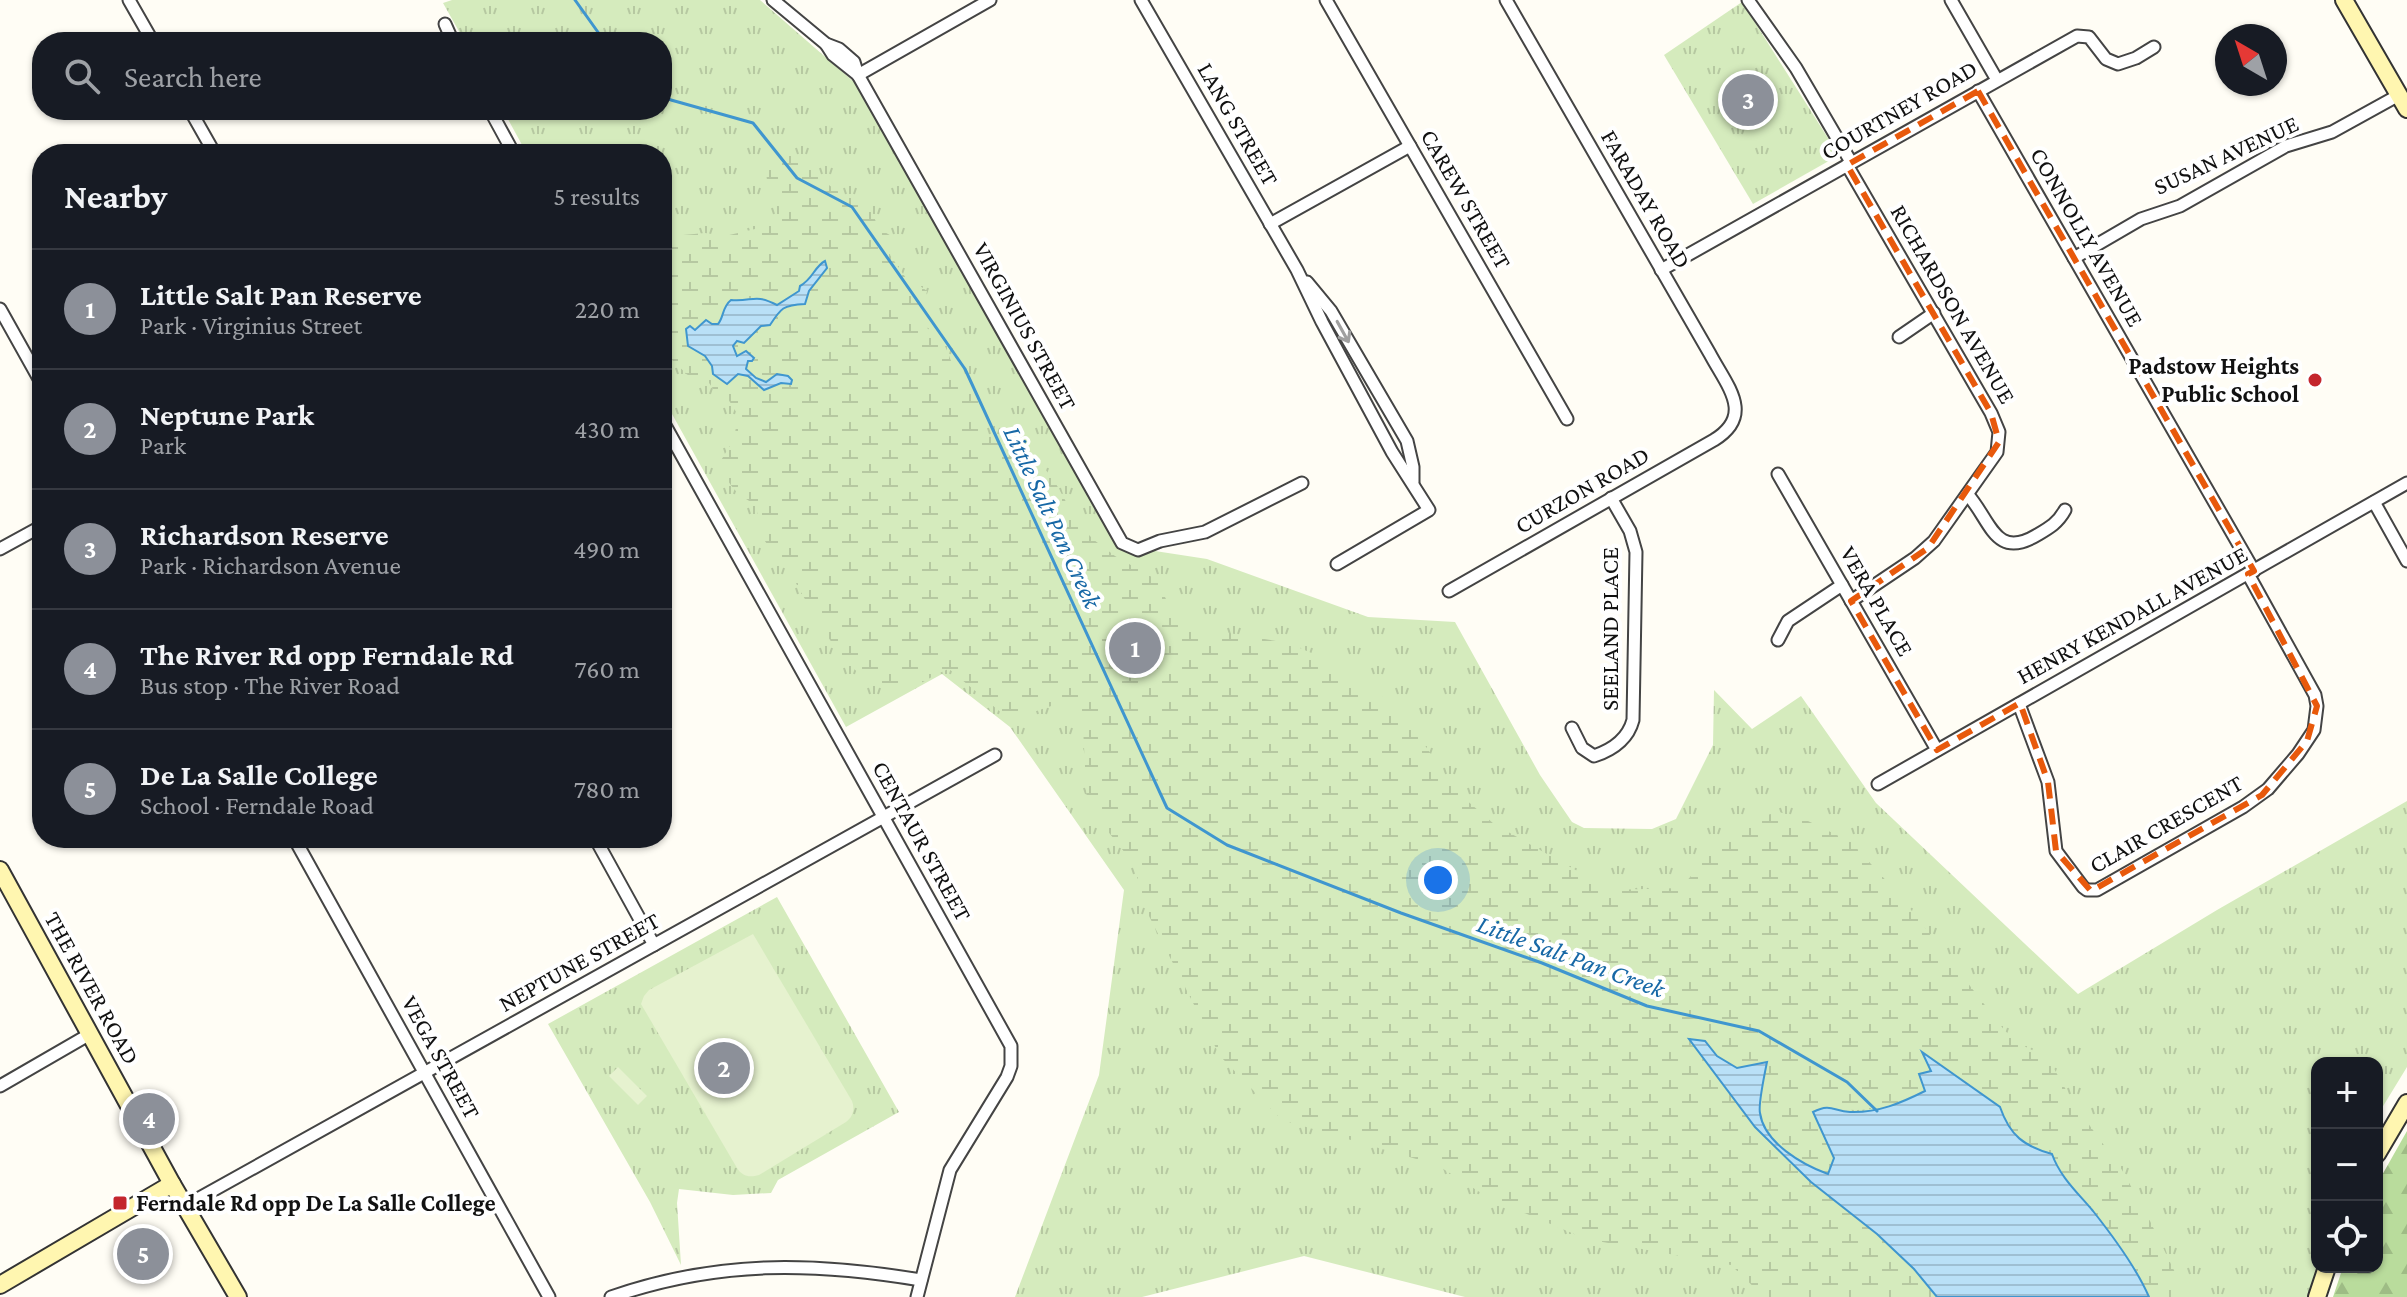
<!DOCTYPE html>
<html lang="en">
<head>
<meta charset="utf-8">
<style>
  :root { --surface:#171b24; --page:#242831; --text:#f1f3f6; --muted:#9ea1a6; --line:#363941; --accent:#8c9099 }
  body { margin:0; font-family:"Crimson Pro",serif; background:var(--page); color:var(--text) }
  .controls { position:absolute; right:24px; bottom:24px; display:grid; overflow:hidden; border-radius:16px; box-shadow:0 2px 6px #0004 }
  .controls button { width:72px; height:72px; display:grid; place-items:center; padding:0; border:0; border-bottom:2px solid var(--line); background:var(--surface); color:var(--text); font:40px sans-serif }
  .compass { position:absolute; left:2215px; top:24px; width:72px; height:72px; border-radius:50%; background:var(--surface); box-shadow:0 2px 6px #0004; rotate:321deg }
  .you { position:absolute; left:1438px; top:880px; width:28px; height:28px; margin:-20px; border:6px solid #fff; border-radius:50%; background:#1a73e8; box-shadow:0 0 0 12px #1a73e833 }
  .badge { display:grid; place-items:center; width:52px; height:52px; border-radius:50%; background:var(--accent); color:#fff; font-size:26px; font-weight:700 }
  .pin { position:absolute; translate:-50% -50%; border:4px solid #fff; box-shadow:0 2px 8px #0006 }
  .list { margin:0; padding:0; list-style:none }
  h2 { display:flex; justify-content:space-between; align-items:center; height:104px; margin:0; padding:0 32px; font-size:34px }
  h2 small { font-size:26px; font-weight:400; color:var(--muted) }
  .list li { display:grid; grid-template-columns:52px 1fr auto; gap:24px; align-items:center; box-sizing:border-box; height:120px; padding:0 32px; border-top:2px solid var(--line) }
  .list b { display:block; font-size:30px; white-space:nowrap }
  .list p { margin:0; font-size:26px; white-space:nowrap; color:var(--muted) }
  .list em { font-size:26px; font-style:normal; color:var(--muted) }
  .icon { flex:none; width:44px; height:44px; fill:none; stroke:currentColor; stroke-width:2; stroke-linecap:round; stroke-linejoin:round }
  .map { position:relative; flex:none; width:2407px; height:1297px; overflow:hidden }
  .search { position:absolute; background:var(--surface); box-shadow:0 2px 6px #0004; left:32px; top:32px; width:640px; height:88px; display:flex; align-items:center; gap:20px; box-sizing:border-box; padding:0 28px; border-radius:32px; color:var(--muted); font-size:30px }
  .panel { position:absolute; background:var(--surface); box-shadow:0 2px 6px #0004; left:32px; top:144px; width:640px; height:704px; border-radius:32px }
  .map>svg:first-child { display:block }
</style>
</head>
<body>
<div class="map">
<svg width="2407" height="1297" viewBox="0 0 2407 1297">
  <defs>
    <pattern id="grass-tufts" width="24" height="20" patternUnits="userSpaceOnUse" patternTransform="scale(2)"><rect width="24" height="20" fill="#d5ebbd"/><path d="M3 7l-1-3M5 7V3M7 7l1-3M15 17l-1-3M17 17v-4M19 17l1-3" fill="none" stroke="#b6c8a1"/></pattern>
    <pattern id="forest-firs" width="22" height="20" patternUnits="userSpaceOnUse" patternTransform="scale(2)"><rect width="22" height="20" fill="#b9dc9c"/><path d="M5 1l3.5 6h-7zM16 11l3.5 6h-7z" fill="#9ebc85"/></pattern>
    <pattern id="wetland-marsh" width="20" height="14" patternUnits="userSpaceOnUse" patternTransform="scale(2)"><rect width="20" height="14" fill="#d5ebbd"/><path d="M1 5h8M5 5V1M11 12h8M15 12V8" fill="none" stroke="#b6c8a1"/></pattern>
    <pattern id="water-rules" width="6" height="5" patternUnits="userSpaceOnUse" patternTransform="scale(2)"><rect width="6" height="5" fill="#b9e0f7"/><path d="M0 2.5h6" fill="none" stroke="#9ebfd3"/></pattern>
  </defs>
  <rect width="100%" height="100%" fill="#fffdf5"/>
  <!-- grass -->
  <g fill="url(#grass-tufts)">
    <polygon points="452,0 760,0 854,82 1116,545 1207,559 1368,617 1455,622 1540,775 1572,822 1584,828 1652,829 1676,819 1713,745 1714,690 1752,729 1801,696 1876,803 2078,994 2217,910 2407,801 2407,1067 2377,1116 2377,1063 2317,1063 2317,1267 2319,1267 2311,1297 2149,1297 2144,1284 1737,1069 1937,1297 1465,1297 1304,1256 1142,1297 1015,1297 1099,1075 1124,890 1010,727 942,674 846,727 662,396 662,154 527,154 503,110 662,110 662,42 465,42 443,3"/>
    <polygon points="1742,2 1833,146 1834,158 1753,204 1664,55"/>
    <polygon points="777,897 899,1112 778,1180 771,1193 733,1195 679,1189 677,1203 681,1265 650,1202 548,1024"/>
  </g>
  <!-- forest -->
  <polygon fill="url(#forest-firs)" points="2407,1131 2407,1297 2333,1297 2343,1267 2377,1267 2377,1184"/>
  <!-- wetland -->
  <path fill="url(#wetland-marsh)" fill-rule="evenodd" d="M786,152c29,16 47,47 83,50l9,26 15,9 -3,18 18,26 8,2 11,8c-1,10 -10,15 -8,24 2,12 14,16 21,24 8,8 11,26 17,36l20,8c8,21 -5,33 12,54l30,-2 36,47 24,43 15,15 21,16 42,24 16,34 32,15 83,14 40,17 72,49 57,83 37,32 117,66 70,-2 38,-46 28,-22 32,-8 27,8 45,22 50,55 104,134 19,15 24,12 26,46 48,66 28,51 37,76h-38c-12,-28 -37,-62 -56,-86 -15,-18 -33,-34 -41,-56 -29,-9 -42,-19 -52,-48l-77,-53 8,17 -12,3 6,17c-36,17 -60,24 -100,15l9,52 -6,16c-26,-9 -63,-31 -68,-61 -1,-8 5,-41 7,-50l-30,6 -20,-13 -12,-15 -16,-2 66,88 56,55 66,52 37,35 23,28h-173l-33,-32 -145,-26 -97,-41 -52,-33 -155,-45 -62,-64 -72,-142 -15,-51 -46,-58 -4,-78 -8,-11 -7,-9 -11,-3 -38,13 -15,-2 -55,-46c-15,5 -35,21 -50,21 -53,1 -91,-90 -115,-127 -7,-10 -19,-18 -23,-29 -3,-9 -3,-20 -5,-30 -20,-8 -30,-22 -36,-42l14,-23 4,-24 -10,-16 -10,-3 -11,-16 -13,1 -23,-22 -1,-33 -8,-17v-50l8,-17 13,-7 22,-2 20,3 30,-7 23,-11 3,-7 -14,-31 -2,-14zM822,262v12l-14,18 -1,10c-22,11 -20,-3 -38,23l-8,1 -16,17 -9,-2 -3,5 5,10 10,-4 6,6 -8,6v5l9,9 11,5 12,-9 10,2 4,4 -26,11c-20,-13 -19,-24 -43,-8l-18,-27 -17,-10 -1,-12 15,-8 18,-4 15,-23 5,2 20,-5 17,9 22,-14 2,-5 10,-6z"/>
  <!-- pitch -->
  <g fill="#e6f2cf">
    <path d="M753,934l99,167c3,8 1,16 -6,21l-87,53c-10,3 -17,1 -22,-7l-96,-164 3,-8 5,-6z"/>
    <polygon points="618,1067 647,1096 638,1105 609,1076"/>
  </g>
  <!-- water -->
  <g fill="url(#water-rules)" stroke="#3f96cf" stroke-width="2">
    <path d="M825,261l2,7 -18,23 -4,13c-22,1 -24,4 -35,21l-9,1 -17,17 -7,-2 -4,5 4,10 9,-5 8,7 -2,3h-4l-2,8 10,9 10,4 11,-8 11,2 4,4 -1,4 -10,-1 -17,7 -16,-14 -10,-2 -11,10 -14,-10 -1,-8 -7,-10 -17,-10 -2,-17 4,-3 5,4 11,-10 6,4h6c6,-7 4,-17 13,-24 22,2 23,-7 46,5l22,-14 1,-5c13,-7 14,-19 25,-25z"/>
    <path d="M1689,1039l16,2 12,15 20,12 30,-6c-2,10 -9,43 -7,51 4,30 43,52 68,61l6,-16 -21,-46c18,-9 20,-1 37,0 28,1 51,-9 75,-21l-6,-17 12,-3 -9,-19 78,55c10,29 24,39 52,47 8,23 26,39 41,57 19,24 44,58 56,86h-212l-23,-28 -37,-35 -66,-52 -56,-55z"/>
  </g>
  <g fill="none" stroke-linecap="round" stroke-linejoin="round">
    <!-- stream -->
    <g stroke="#3f96cf" stroke-width="3">
      <polyline points="575,0 605,42"/>
      <polyline points="662,95 671,100 753,123 797,178 852,207 965,369 1167,808 1227,845 1401,913 1542,963 1647,1006 1759,1031 1847,1082 1877,1111"/>
    </g>
    <defs>
      <g id="street">
        <polyline points="129,0 153,42"/>
        <polyline points="773,0 826,44 839,49 854,62 858,75 1122,543 1138,550 1160,541 1205,532 1302,483"/>
        <polyline points="1141,0 1297,270 1322,322 1392,452 1429,510 1337,564"/>
        <polyline points="1326,0 1567,419"/>
        <polyline points="1748,0 1796,68 1851,162"/>
        <polyline points="1951,0 1997,80"/>
        <polyline points="445,24 453,42"/>
        <polyline points="826,44 833,55 858,75"/>
        <polyline points="858,75 990,0"/>
        <polyline points="1978,91 2254,571"/>
        <polyline points="190,110 215,154"/>
        <polyline points="490,110 514,154"/>
        <polyline points="1847,165 1991,413 1999,432 1997,452 1934,541 1915,558 1851,601"/>
        <polyline points="1270,224 1410,146"/>
        <polyline points="2074,258 2141,219 2180,206 2286,146 2332,132 2399,95"/>
        <polyline points="1661,270 2077,36 2089,37 2106,59 2118,64 2136,58 2154,47"/>
        <polyline points="1307,282 1331,311 1407,441 1413,467 1413,482"/>
        <polyline points="0,309 42,384"/>
        <polyline points="1899,337 1934,313"/>
        <polyline points="662,420 1011,1046 1011,1066 1007,1077 950,1170 917,1297"/>
        <polyline points="1778,474 1937,750"/>
        <path d="M1968,495c23,26 27,65 69,40 12,-7 21,-12 28,-25"/>
        <polyline points="2374,502 2407,561"/>
        <polyline points="0,549 42,526"/>
        <path d="M1449,591l265,-151c41,-25 13,-54 -4,-86l-204,-354"/>
        <polyline points="1778,640 1788,621 1842,585"/>
        <polyline points="2019,704 2048,782 2056,851 2083,887 2087,890 2097,890 2243,807 2268,789 2298,754 2314,730 2317,706 2315,695 2248,574"/>
        <path d="M1572,728l10,20 12,8c18,-6 34,-17 39,-36l3,-168 -6,-21 -19,-33"/>
        <polyline points="1878,784 2407,483"/>
        <polyline points="294,838 549,1297"/>
        <polyline points="595,838 654,945"/>
        <polyline points="0,1086 90,1034"/>
        <polyline points="185,1206 995,755"/>
        <path d="M611,1297c107,-37 200,-35 310,-17"/>
      </g>
      <g id="secondary">
        <polyline points="2344,0 2407,109"/>
        <polyline points="0,870 172,1184 238,1297"/>
        <polyline points="2377,1154 2407,1103"/>
        <polyline points="0,1285 172,1184"/>
        <polyline points="2317,1297 2327,1267"/>
      </g>
    </defs>
    <!-- street casing -->
    <use href="#street" stroke="#444" stroke-width="15"/>
    <!-- secondary casing -->
    <use href="#secondary" stroke="#333" stroke-width="20"/>
    <!-- street -->
    <use href="#street" stroke="#fff" stroke-width="11"/>
    <!-- secondary -->
    <use href="#secondary" stroke="#fff6b0" stroke-width="16"/>
  </g>
  <!-- one-way arrows -->
  <defs><path id="oneway-shaft" d="M-6 0H5M1.5-3L5.5 0L1.5 3" fill="none" stroke-width="1.6" stroke-linecap="round" stroke-linejoin="round" transform="scale(2)"/></defs>
  <use stroke="#a0a0a0" href="#oneway-shaft" transform="translate(1343 332) rotate(61)"/>
  <!-- marked area -->
  <path fill="none" stroke="#e8590c" stroke-width="6" stroke-dasharray="16 10" stroke-linejoin="round" d="M1978,91l276,480 -6,3 69,132 -10,35 -45,54 -171,96 -35,-40 -8,-69 -28,-79 -83,47 -86,-149 77,-53 71,-106 -8,-29 -144,-248z"/>
  <!-- markers -->
  <g fill="#c4262e" stroke="#fff" stroke-width="3">
    <circle cx="2315" cy="380" r="8"/>
    <rect x="112" y="1195" width="16" height="16" rx="4"/>
  </g>
  <g text-anchor="middle" stroke-width="8" stroke-linejoin="round" paint-order="stroke">
    <!-- street labels -->
    <g font-size="24" fill="#111" stroke="#fff">
      <text transform="translate(1899 110) rotate(-30)" y="8">COURTNEY ROAD</text>
      <text transform="translate(1238 124) rotate(60)" y="8">LANG STREET</text>
      <text transform="translate(2226 155) rotate(-25)" y="8">SUSAN AVENUE</text>
      <text transform="translate(1466 199) rotate(60)" y="8">CAREW STREET</text>
      <text transform="translate(1646 199) rotate(60)" y="8">FARADAY ROAD</text>
      <text transform="translate(2087 237) rotate(60)" y="8">CONNOLLY AVENUE</text>
      <text transform="translate(1953 304) rotate(60)" y="8">RICHARDSON AVENUE</text>
      <text transform="translate(1025 326) rotate(61)" y="8">VIRGINIUS STREET</text>
      <text transform="translate(1582 490) rotate(-30)" y="8">CURZON ROAD</text>
      <text transform="translate(1877 601) rotate(60)" y="8">VERA PLACE</text>
      <text transform="translate(2132 615) rotate(-29)" y="8">HENRY KENDALL AVENUE</text>
      <text transform="translate(1610 629) rotate(-90)" y="8">SEELAND PLACE</text>
      <text transform="translate(2166 824) rotate(-30)" y="8">CLAIR CRESCENT</text>
      <text transform="translate(922 841) rotate(61)" y="8">CENTAUR STREET</text>
      <text transform="translate(579 962) rotate(-29)" y="8">NEPTUNE STREET</text>
      <text transform="translate(92 988) rotate(61)" y="8">THE RIVER ROAD</text>
      <text transform="translate(441 1057) rotate(61)" y="8">VEGA STREET</text>
    </g>
    <!-- poi labels -->
    <g font-size="24" font-weight="bold" fill="#111" stroke="#fff" text-anchor="end">
      <text x="2299" y="374">Padstow Heights<tspan x="2299" dy="28">Public School</tspan></text>
      <text x="136" y="1211" text-anchor="start">Ferndale Rd opp De La Salle College</text>
    </g>
    <!-- water labels -->
    <g font-size="26" font-style="italic" fill="#1768a6" stroke="#fff">
      <text transform="translate(1053 517) rotate(65)" y="9">Little Salt Pan Creek</text>
      <text transform="translate(1571 956) rotate(20)" y="9">Little Salt Pan Creek</text>
    </g>
  </g>
</svg>
<div class="controls">
<button>+</button>
<button>−</button>
<button><svg class="icon" aria-label="locate" viewBox="0 0 24 24"><circle cx="12" cy="12" r="6"/><path d="M12 2v4M12 18v4M2 12h4M18 12h4"/></svg></button>
</div>
<svg class="compass" viewBox="-18 -18 36 36"><path d="M0-13l5 13h-10z" fill="#e53935"/><path d="M0 13l5-13h-10z" fill="#9ea1a6"/></svg>
<div class="you"></div>
<div class="pin badge" style="left:1135px;top:648px">1</div>
<div class="pin badge" style="left:724px;top:1068px">2</div>
<div class="pin badge" style="left:1748px;top:100px">3</div>
<div class="pin badge" style="left:149px;top:1119px">4</div>
<div class="pin badge" style="left:143px;top:1254px">5</div>
<div class="search"><svg class="icon" aria-label="search" viewBox="0 0 24 24"><circle cx="10" cy="10" r="6"/><path d="M15 15l6 6"/></svg>Search here</div>
<section class="panel">
<h2>Nearby<small>5 results</small></h2>
<ul class="list">
<li><span class="badge">1</span><div><b>Little Salt Pan Reserve</b><p>Park · Virginius Street</p></div><em>220 m</em></li>
<li><span class="badge">2</span><div><b>Neptune Park</b><p>Park</p></div><em>430 m</em></li>
<li><span class="badge">3</span><div><b>Richardson Reserve</b><p>Park · Richardson Avenue</p></div><em>490 m</em></li>
<li><span class="badge">4</span><div><b>The River Rd opp Ferndale Rd</b><p>Bus stop · The River Road</p></div><em>760 m</em></li>
<li><span class="badge">5</span><div><b>De La Salle College</b><p>School · Ferndale Road</p></div><em>780 m</em></li>
</ul>
</section>
</div>
</body>
</html>
